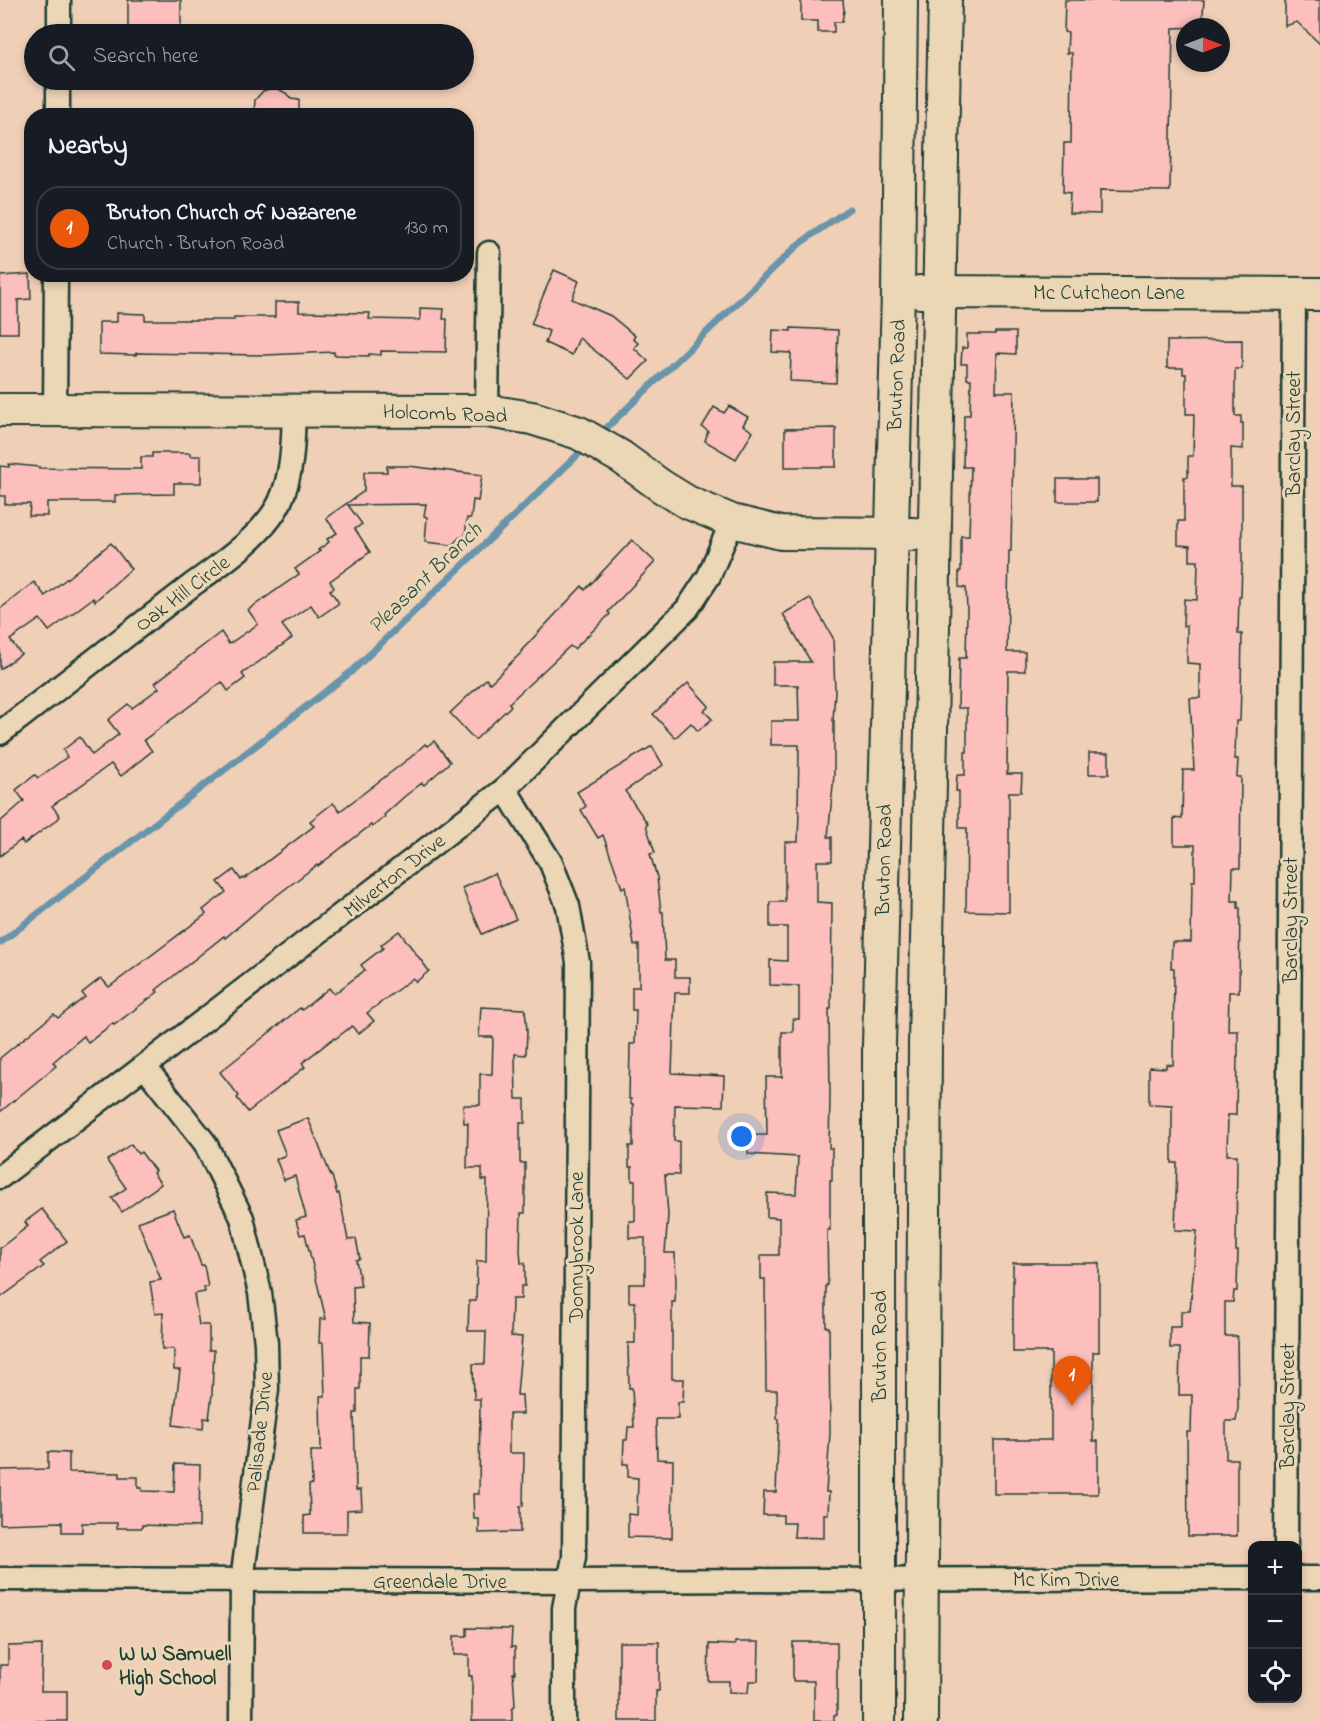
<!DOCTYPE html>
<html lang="en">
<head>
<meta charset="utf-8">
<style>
  :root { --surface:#171b24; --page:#242831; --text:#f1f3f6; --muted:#9ea1a6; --line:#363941; --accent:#ea580c }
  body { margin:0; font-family:"Indie Flower",sans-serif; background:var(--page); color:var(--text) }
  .controls { position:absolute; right:18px; bottom:18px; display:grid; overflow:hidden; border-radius:12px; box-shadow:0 3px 9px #0003 }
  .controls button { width:54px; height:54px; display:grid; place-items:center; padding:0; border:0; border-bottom:2px solid var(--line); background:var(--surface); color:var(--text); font:30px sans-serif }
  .compass { position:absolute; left:1176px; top:18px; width:54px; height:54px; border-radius:50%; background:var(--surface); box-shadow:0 3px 9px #0003; rotate:90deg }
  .you { position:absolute; left:742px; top:1137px; width:21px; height:21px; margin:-15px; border:4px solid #fff; border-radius:50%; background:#1a73e8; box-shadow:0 0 0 9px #1a73e833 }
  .badge { display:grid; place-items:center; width:39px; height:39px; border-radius:50%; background:var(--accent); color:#fff; font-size:20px; font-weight:700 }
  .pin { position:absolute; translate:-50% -50px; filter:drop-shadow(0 2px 3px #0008) }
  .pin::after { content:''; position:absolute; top:32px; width:21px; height:18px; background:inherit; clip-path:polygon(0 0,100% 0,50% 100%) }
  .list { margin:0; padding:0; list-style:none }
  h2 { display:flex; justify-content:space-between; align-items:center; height:78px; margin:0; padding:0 24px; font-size:26px }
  h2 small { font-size:20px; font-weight:400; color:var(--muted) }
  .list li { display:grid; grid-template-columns:39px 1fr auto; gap:18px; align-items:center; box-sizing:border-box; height:84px; margin:0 12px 12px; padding:0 12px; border:2px solid var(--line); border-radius:24px }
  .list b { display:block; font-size:22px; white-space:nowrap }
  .list p { margin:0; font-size:20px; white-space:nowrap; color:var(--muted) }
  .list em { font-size:20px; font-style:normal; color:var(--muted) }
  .icon { flex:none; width:33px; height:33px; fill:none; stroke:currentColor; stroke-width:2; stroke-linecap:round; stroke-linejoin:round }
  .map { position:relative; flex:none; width:1320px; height:1721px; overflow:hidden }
  .search { position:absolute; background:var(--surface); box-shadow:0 3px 9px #0003; left:24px; top:24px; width:450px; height:66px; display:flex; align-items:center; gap:15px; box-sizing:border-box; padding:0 21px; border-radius:33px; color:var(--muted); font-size:22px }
  .panel { position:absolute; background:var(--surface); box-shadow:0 3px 9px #0003; left:24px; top:108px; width:450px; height:174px; border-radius:24px }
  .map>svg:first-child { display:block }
</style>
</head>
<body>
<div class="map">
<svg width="1320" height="1721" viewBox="0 0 1320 1721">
  <rect width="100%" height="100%" fill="#f0cfb7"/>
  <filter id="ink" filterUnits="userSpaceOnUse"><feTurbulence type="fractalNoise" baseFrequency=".0167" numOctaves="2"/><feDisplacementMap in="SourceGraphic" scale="12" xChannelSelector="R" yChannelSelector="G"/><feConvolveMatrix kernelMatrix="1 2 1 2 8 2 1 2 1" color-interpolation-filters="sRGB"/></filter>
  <g filter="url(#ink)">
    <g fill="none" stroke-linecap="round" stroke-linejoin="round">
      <!-- stream -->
      <g stroke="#6995aa" stroke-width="7">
        <polyline points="599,435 799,244 849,209"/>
        <polyline points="0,943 351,672 587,446"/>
      </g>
    </g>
    <!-- building -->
    <g fill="#fcbfbb" stroke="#1f3d34" stroke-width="1.5">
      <rect x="128" y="0" width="53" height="34"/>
      <polygon points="801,0 843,0 844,10 842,22 834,22 834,32 818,32 818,21 801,21"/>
      <polygon points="1065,0 1204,0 1202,27 1173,28 1170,191 1100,190 1100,214 1069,213 1070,193 1063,192 1064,143 1071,143 1072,53 1067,53 1068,33 1064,32"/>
      <polygon points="1285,0 1320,0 1320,44 1297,22 1285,26"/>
      <polygon points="270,89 278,89 286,93 291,99 299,100 299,116 254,116 255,100 263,91"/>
      <polygon points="554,270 579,281 572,299 611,316 635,336 633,339 638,343 634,348 648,361 630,379 579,338 572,355 545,343 549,331 531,324"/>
      <polygon points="30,274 31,299 18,300 18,333 0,333 0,276"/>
      <polygon points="275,302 299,302 299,312 370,313 369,319 420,320 420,308 444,309 443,319 447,319 446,352 381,351 381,355 369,354 369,356 334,355 334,352 266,355 136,353 136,355 99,354 99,322 117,322 117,313 145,314 145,320 234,320 234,317 275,317"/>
      <polygon points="791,328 838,330 836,383 790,381 791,353 772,352 773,330 791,331"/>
      <polygon points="995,332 1016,332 1016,354 997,353 996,392 1014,392 1011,551 1009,551 1007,652 1025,652 1025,671 1008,671 1007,774 1022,774 1021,792 1009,792 1009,912 966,911 967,828 959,828 959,791 956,791 957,775 965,775 965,752 967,752 967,708 958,708 959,658 966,658 967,610 966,588 959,587 959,571 961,571 961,536 969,536 971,467 963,467 964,415 970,415 971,379 967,379 967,364 961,364 962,348 967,348 967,334 995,334"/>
      <polygon points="1242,340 1242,369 1235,369 1235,416 1241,416 1241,423 1243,423 1243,449 1231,448 1231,486 1242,486 1242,562 1241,597 1239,597 1238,634 1242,634 1241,688 1240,721 1236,721 1235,759 1238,759 1237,777 1241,777 1240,868 1233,868 1232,901 1238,901 1238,908 1240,908 1239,992 1229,992 1228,1031 1238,1031 1238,1056 1237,1056 1236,1115 1228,1115 1227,1155 1237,1155 1236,1251 1238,1251 1237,1291 1234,1291 1233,1302 1225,1302 1225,1336 1237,1336 1238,1408 1236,1421 1226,1421 1226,1459 1237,1459 1237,1536 1188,1536 1187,1432 1191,1432 1192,1395 1179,1395 1180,1348 1170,1348 1170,1327 1181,1327 1181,1311 1190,1311 1197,1231 1175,1230 1177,1163 1172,1163 1172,1105 1149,1104 1149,1067 1166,1068 1166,1064 1173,1065 1174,968 1171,968 1172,942 1191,942 1192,881 1195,881 1195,845 1174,845 1174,818 1182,819 1183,770 1194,770 1190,698 1200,698 1200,664 1187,663 1187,626 1183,626 1184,599 1197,600 1198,561 1190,561 1190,546 1178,545 1178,521 1184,521 1184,477 1188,477 1188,456 1193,456 1194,414 1186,414 1186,374 1183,374 1183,368 1167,368 1167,341"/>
      <polygon points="729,406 748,417 743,425 753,432 736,459 705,441 708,431 702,427 714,407 724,413"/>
      <polygon points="836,428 836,467 785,467 785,429"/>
      <polygon points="152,453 190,453 190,456 201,456 201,483 174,483 174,494 115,495 115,502 47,502 47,516 29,516 30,504 5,504 5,496 0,496 0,466 9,467 9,464 39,467 39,468 141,469 141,457 152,457"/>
      <polygon points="387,466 408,466 482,475 478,501 473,500 471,518 467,518 465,537 460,537 452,545 425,542 427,517 424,516 426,504 348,505 362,524 355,529 370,552 330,581 334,588 330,590 339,603 319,617 311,605 282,625 292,638 242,674 245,678 228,691 222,682 144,740 152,751 121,776 111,764 52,806 60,816 58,819 24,844 21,840 0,856 0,822 24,801 16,790 35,775 38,778 67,757 63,750 80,737 92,755 119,734 108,720 128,704 132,708 159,688 155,683 221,632 229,644 258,624 248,610 299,574 295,569 320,551 318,550 329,542 327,539 337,533 326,518 364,491 364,472 387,472"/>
      <rect x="1057" y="479" width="40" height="23"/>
      <polygon points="632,540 655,562 608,612 610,614 574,649 570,646 509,703 511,706 475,740 450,713 486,679 490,683 522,652 521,651 582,586 585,590"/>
      <polygon points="111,543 131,569 95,601 93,598 49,631 40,619 10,640 21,654 0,669 0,609 34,582 45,596"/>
      <polygon points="810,598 833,638 835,691 833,721 834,721 834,775 828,837 832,837 832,861 817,861 817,902 832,903 831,1009 829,1009 830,1097 829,1148 832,1148 832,1180 830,1180 830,1230 827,1230 828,1285 826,1285 826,1327 829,1327 830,1433 826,1492 829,1492 828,1514 824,1514 824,1538 794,1537 795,1523 783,1523 783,1515 763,1515 764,1492 776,1492 779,1419 777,1419 777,1390 766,1390 765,1279 761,1279 761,1255 779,1255 779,1218 767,1217 767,1193 796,1194 798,1157 748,1154 748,1135 767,1135 766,1077 782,1077 782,1032 793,1032 793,1019 799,1019 799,986 770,985 770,960 787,961 787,927 770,927 770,902 785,902 785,842 798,842 799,810 798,810 799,745 771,745 771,721 799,721 798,685 773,685 773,662 811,662 783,614"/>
      <polygon points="688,683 709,706 704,711 712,719 698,731 691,723 675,738 653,714"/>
      <polygon points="434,741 450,762 424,785 422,783 405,796 384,815 385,817 372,827 371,825 318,866 317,865 264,905 225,938 224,936 156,990 158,992 114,1025 113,1023 88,1043 84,1036 53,1062 56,1066 0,1112 0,1058 54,1014 58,1018 85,997 82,993 101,978 109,987 206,914 203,910 226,892 218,882 234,870 241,880 243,878 244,879 314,826 310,821 333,803 340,811 411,757 425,744 427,746"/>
      <polygon points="652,746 663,765 625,791 648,824 646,825 655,853 650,854 657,877 661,912 663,912 665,960 675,960 675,977 690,977 690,993 675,993 672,1073 724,1076 723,1106 675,1105 674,1141 679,1141 679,1175 665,1175 668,1215 665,1253 675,1253 676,1284 675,1302 672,1302 672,1379 684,1379 683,1402 678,1402 678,1419 656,1419 657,1459 673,1460 672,1538 628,1537 628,1514 637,1515 638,1478 628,1477 628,1464 623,1464 624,1440 627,1440 628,1427 634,1427 632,1388 629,1388 628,1343 635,1343 635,1302 629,1302 629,1284 645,1284 645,1238 629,1238 629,1221 635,1221 635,1181 632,1181 632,1167 629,1167 629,1146 633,1146 633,1104 631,1104 631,1099 629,1099 630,1044 635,1044 636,1010 632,1010 632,987 639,987 639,945 634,945 625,886 622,888 603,835 598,838 581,810 586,806 577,792"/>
      <rect x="1089" y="753" width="20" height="21"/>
      <polygon points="495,873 516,919 482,934 462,888"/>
      <polygon points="399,931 429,971 416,982 413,978 367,1013 374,1021 358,1034 352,1026 335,1039 334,1038 302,1063 305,1067 248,1112 237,1098 239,1096 220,1072 300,1008 302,1010 329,988 334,994 365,970 361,965 383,948 381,945"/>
      <polygon points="481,1007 525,1009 527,1031 526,1055 515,1054 516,1099 525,1099 525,1123 520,1123 520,1163 525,1163 525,1213 521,1213 520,1250 521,1263 525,1263 525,1286 521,1286 521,1299 512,1299 511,1336 522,1337 517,1395 522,1395 523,1414 509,1414 509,1453 524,1453 523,1506 520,1506 520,1532 479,1533 479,1519 474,1519 473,1494 479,1494 480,1399 474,1399 473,1364 485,1364 486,1331 468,1331 469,1301 476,1301 477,1261 486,1261 487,1180 482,1180 482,1168 467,1168 468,1123 464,1123 463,1105 480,1105 480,1074 492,1074 493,1037 479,1037"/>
      <polygon points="308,1118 331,1176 332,1176 337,1194 339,1193 348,1240 356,1239 360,1259 356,1260 361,1286 353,1287 354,1322 370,1323 369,1356 360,1356 360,1389 357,1389 357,1413 354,1413 356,1490 361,1490 362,1509 347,1510 347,1533 304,1533 304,1516 310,1515 309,1485 312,1484 311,1451 321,1451 320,1396 325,1396 323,1343 319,1343 320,1319 326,1319 305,1234 300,1235 296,1220 306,1217 295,1176 284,1180 276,1159 286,1155 276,1130"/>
      <polygon points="131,1144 138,1154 141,1152 155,1171 153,1173 161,1184 122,1212 112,1198 126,1188 107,1161"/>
      <polygon points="42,1209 67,1241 40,1262 44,1266 0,1298 0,1248 28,1226 25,1222"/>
      <polygon points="173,1209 184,1237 190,1235 201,1265 204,1265 208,1287 204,1287 205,1292 194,1294 199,1325 209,1325 209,1350 214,1350 212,1394 209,1419 204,1418 203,1429 173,1425 180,1370 174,1370 174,1349 162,1349 163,1313 155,1314 150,1282 161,1280 138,1222"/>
      <polygon points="1013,1263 1099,1263 1099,1352 1093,1352 1093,1441 1098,1441 1098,1494 994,1494 994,1440 1051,1440 1051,1352 1013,1352"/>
      <polygon points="48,1452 69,1453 69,1472 120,1473 120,1477 138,1477 138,1488 142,1488 142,1491 174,1492 175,1464 200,1465 199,1527 142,1525 142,1528 117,1528 117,1523 82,1523 82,1532 62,1532 62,1522 0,1524 0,1470 48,1469"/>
      <polygon points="467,1628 512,1629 511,1647 515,1647 515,1673 513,1673 515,1705 512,1710 512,1721 472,1721 472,1676 469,1676 469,1655 454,1655 454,1636 467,1636"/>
      <polygon points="619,1642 659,1642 659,1691 656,1691 656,1721 619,1721"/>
      <polygon points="735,1642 759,1642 758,1681 749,1681 748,1693 729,1692 729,1681 708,1681 709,1644 735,1645"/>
      <polygon points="793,1642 837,1642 837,1715 834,1715 834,1721 814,1721 814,1681 793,1681"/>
      <polygon points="42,1645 41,1691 67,1691 67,1721 0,1721 0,1665 8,1665 8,1646"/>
    </g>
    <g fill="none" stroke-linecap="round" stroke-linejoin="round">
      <defs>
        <g id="street">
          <polyline points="59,34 59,0"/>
          <polyline points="58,116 58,80"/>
          <polyline points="55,411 56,274"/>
          <polyline points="487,411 489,253"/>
          <path d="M0,733l192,-148c29,-21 72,-50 88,-83 13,-29 13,-61 14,-92"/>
          <polyline points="505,789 551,863 568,906 578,962 574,1557 564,1608 564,1721"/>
          <polyline points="145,1067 205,1143 242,1218 260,1293 266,1343 267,1389 242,1581 241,1721"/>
          <polyline points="0,1177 505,789 687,609 709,576 732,521"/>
          <polyline points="1286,1546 1294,294"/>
          <polyline points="1298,1578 1320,1578"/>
          <polyline points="0,1579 568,1581 1252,1578"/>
        </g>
        <g id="secondary">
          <polyline points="920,292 1320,294"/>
          <polyline points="0,410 487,411 532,418 579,433 621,457 661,486 687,502 732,521 781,533 913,534"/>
          <polyline points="879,1721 879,1045 898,292 901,0"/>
          <polyline points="921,1721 925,1044 945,0"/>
        </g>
      </defs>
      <!-- street casing -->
      <use href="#street" stroke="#1f3d34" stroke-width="27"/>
      <!-- secondary casing -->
      <use href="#secondary" stroke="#1f3d34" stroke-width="36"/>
      <!-- street -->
      <use href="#street" stroke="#ebd6b5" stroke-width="22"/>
      <!-- secondary -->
      <use href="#secondary" stroke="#ebd6b5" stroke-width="32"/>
    </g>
  </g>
  <!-- markers -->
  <circle fill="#d1495b" stroke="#ebd6b5" stroke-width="2" cx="107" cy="1665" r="6"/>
  <g text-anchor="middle" stroke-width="6" stroke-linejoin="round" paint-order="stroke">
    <!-- street labels -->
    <g font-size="21" fill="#1f3d34" stroke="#ebd6b5">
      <text x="1109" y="299">Mc Cutcheon Lane</text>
      <text transform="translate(896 375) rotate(-88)" y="7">Bruton Road</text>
      <text transform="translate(445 413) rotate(2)" y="7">Holcomb Road</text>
      <text transform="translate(1293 434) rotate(-90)" y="7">Barclay Street</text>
      <text transform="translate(182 593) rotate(-37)" y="7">Oak Hill Circle</text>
      <text transform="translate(883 860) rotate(-89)" y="7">Bruton Road</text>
      <text transform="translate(394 875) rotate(-38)" y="7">Milverton Drive</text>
      <text transform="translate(1290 920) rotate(-90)" y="7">Barclay Street</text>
      <text transform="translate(576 1247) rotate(-90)" y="7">Donnybrook Lane</text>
      <text transform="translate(879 1346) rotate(-90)" y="7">Bruton Road</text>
      <text transform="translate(1287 1406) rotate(-90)" y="7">Barclay Street</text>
      <text transform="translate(259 1432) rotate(-84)" y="7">Palisade Drive</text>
      <text x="1066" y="1586">Mc Kim Drive</text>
      <text x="440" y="1588">Greendale Drive</text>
    </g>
    <!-- poi labels -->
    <g font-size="21" font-weight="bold" fill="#1f3d34" stroke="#ebd6b5" text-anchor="start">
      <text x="119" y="1660">W W Samuell<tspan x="119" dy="24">High School</tspan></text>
    </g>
    <!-- water labels -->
    <g font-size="22" font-style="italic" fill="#2b4c48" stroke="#ebd6b5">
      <text transform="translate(424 577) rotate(-44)" y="8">Pleasant Branch</text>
    </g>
  </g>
</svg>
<div class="controls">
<button>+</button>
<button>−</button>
<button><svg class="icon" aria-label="locate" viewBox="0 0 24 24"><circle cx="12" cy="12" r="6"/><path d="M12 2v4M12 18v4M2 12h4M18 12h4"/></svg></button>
</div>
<svg class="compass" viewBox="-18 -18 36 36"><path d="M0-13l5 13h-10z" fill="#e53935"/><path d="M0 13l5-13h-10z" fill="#9ea1a6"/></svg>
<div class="you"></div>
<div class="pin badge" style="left:1072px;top:1406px">1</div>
<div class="search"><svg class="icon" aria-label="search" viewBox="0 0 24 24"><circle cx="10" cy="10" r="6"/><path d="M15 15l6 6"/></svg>Search here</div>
<section class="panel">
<h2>Nearby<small></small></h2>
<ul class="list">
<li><span class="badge">1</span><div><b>Bruton Church of Nazarene</b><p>Church · Bruton Road</p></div><em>130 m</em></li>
</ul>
</section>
</div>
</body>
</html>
